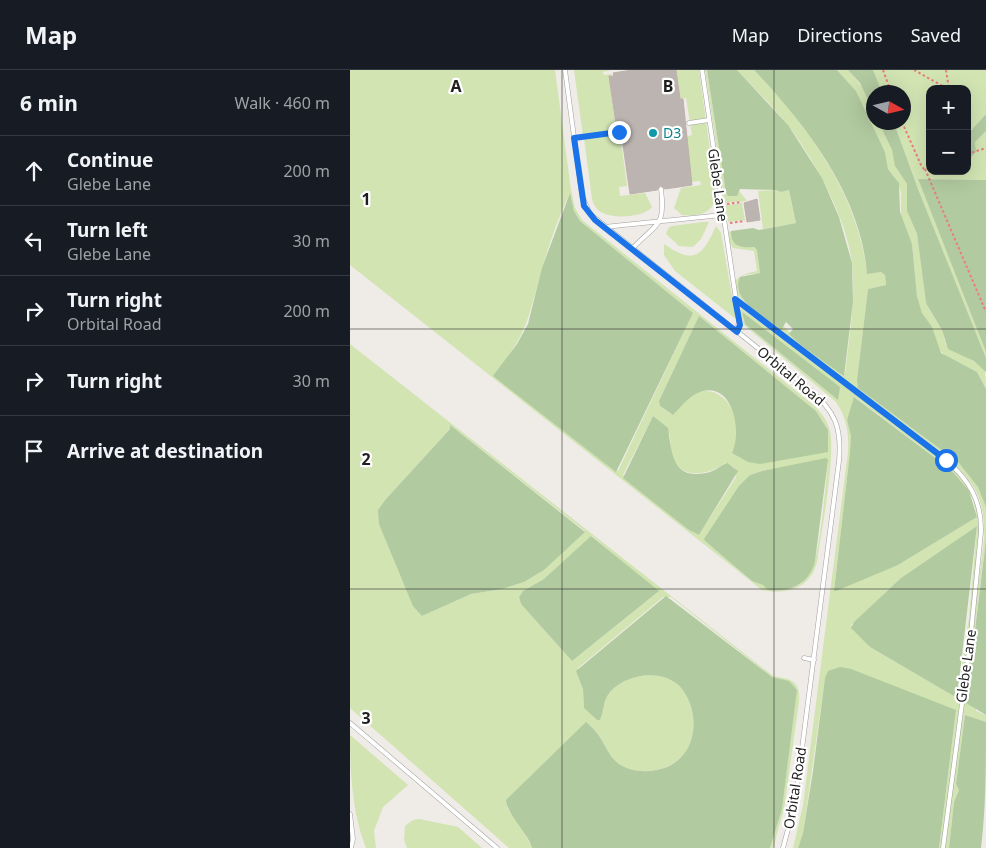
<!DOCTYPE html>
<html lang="en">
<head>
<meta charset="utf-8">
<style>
  :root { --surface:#171b24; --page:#242831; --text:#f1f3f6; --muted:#9ea1a6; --line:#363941 }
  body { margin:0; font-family:"Noto Sans",sans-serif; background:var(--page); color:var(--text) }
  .controls { position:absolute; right:15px; top:15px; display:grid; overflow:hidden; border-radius:10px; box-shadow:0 5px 20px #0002 }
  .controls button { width:45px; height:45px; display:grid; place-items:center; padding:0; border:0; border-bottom:1px solid var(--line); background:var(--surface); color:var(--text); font:25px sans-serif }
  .compass { position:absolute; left:516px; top:15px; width:45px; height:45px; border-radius:50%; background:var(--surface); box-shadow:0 5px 20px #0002; rotate:98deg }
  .stop { position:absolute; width:15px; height:15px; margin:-11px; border:4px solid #1a73e8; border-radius:50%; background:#fff }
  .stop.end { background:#1a73e8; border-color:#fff; box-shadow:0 1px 5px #0008 }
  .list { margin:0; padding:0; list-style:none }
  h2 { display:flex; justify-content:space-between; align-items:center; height:65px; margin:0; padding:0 20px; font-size:21px }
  h2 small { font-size:16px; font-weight:400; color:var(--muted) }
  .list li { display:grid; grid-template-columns:32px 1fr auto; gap:15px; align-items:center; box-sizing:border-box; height:70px; padding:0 20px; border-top:1px solid var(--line) }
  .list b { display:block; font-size:19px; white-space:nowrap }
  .list p { margin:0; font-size:16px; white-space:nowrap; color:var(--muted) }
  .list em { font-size:16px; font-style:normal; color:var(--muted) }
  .icon { flex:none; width:28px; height:28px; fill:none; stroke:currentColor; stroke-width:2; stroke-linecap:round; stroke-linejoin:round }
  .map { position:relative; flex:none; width:636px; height:778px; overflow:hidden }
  header { display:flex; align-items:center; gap:30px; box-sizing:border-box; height:70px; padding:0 25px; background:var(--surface); border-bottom:1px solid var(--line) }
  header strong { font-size:24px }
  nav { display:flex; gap:28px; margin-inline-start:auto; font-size:18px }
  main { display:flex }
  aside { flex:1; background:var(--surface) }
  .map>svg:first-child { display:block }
</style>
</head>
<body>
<header>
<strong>Map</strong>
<nav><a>Map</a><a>Directions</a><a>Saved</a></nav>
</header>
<main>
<aside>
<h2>6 min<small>Walk · 460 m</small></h2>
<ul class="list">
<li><svg class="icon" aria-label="ahead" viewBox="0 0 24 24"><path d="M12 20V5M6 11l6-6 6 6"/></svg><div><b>Continue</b><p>Glebe Lane</p></div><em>200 m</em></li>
<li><svg class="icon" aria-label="left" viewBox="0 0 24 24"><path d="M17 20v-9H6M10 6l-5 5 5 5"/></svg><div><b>Turn left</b><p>Glebe Lane</p></div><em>30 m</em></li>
<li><svg class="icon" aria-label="right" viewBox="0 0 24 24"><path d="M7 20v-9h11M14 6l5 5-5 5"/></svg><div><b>Turn right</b><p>Orbital Road</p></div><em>200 m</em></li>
<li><svg class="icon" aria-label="right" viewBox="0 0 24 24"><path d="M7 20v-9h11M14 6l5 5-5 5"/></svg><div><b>Turn right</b></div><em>30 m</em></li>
<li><svg class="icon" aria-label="arrive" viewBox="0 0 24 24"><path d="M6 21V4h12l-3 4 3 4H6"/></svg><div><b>Arrive at destination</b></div></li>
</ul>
</aside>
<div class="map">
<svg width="636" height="778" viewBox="0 0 636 778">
  <rect width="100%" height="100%" fill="#efebe7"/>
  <!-- grass -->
  <g fill="#d1e4b2" fill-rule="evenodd">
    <path d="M0,0h205l16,120 4,18 7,12 224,179c10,8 19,16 23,29 8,24 -8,105 -12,134 -7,27 -31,33 -55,28l-412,-325zM220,123l4,18 6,10 113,92 -75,158 -109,-116c20,-28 23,-53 33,-85 7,-27 16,-52 28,-77zM349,246l117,95 12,19v22l-93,-4c13,-44 -31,-83 -60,-35l-4,1 -11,-8 -1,-5zM303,346c4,5 13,11 16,17 3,9 0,19 4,27 10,20 39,14 52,3l10,5 1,9 -37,58 -10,-5 -66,-55zM478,390c-2,22 -8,96 -17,111 -9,17 -25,21 -43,19l-4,-5 -12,-4 -47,-40 45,-66 12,-4z"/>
    <polygon points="224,0 262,0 253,2 254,5 262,4 259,7 265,52 263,53 267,61 233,66"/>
    <path d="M326,0h23l17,124c-1,19 -18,23 -34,21l-8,-7 7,-20 20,-3 -1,-4 -9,1 -6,-45 7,-2 -6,-37 -6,1z"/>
    <polygon points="355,0 357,0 376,123 378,126 389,121 397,131 375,133"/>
    <path d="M387,0h17c54,56 104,124 113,203l14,-1 4,3 1,10 -18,4 -11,91 1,8 101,75 14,15 9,16 4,12v34l-13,101 3,70 10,4v7l-21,-7 -9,69 3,6 -5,12 -5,46h-4l39,-308c1,-21 -1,-41 -14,-58 -16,-24 -44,-39 -67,-57 -53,-41 -107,-81 -160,-123 -16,-20 -7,-27 14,-31l-3,-20 -21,-3 -3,-5 -1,-12 28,19 3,23 -16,2 -5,4 4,22 37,29 3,-5 19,21 43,28c4,-36 11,-74 7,-110 -4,-44 -39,-107 -66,-141 -15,-19 -33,-36 -49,-53z"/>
    <path d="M487,0h11c14,15 25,31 26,52l5,1 13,27 5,19 10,15v27l10,23 9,69 16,27 4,15 34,20 5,6 1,18 -9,-17 -31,-15 -8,-9 -4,-15 -12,-20 -5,-17 -5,-52 -11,-27v-25l-4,-12 -9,-11 -3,-17 -29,-61z"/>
    <polygon points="523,0 636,0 636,44 617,65 617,19 580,19 580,101 617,101 617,92 626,82 625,72 636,61 636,110 568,109 636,282 636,288 568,119 544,53 554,52 554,22 532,22"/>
    <path d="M270,63l7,53 -8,1 1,9 25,-3 7,14c-9,11 -43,13 -54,3 -3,-3 -5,-7 -6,-11l-8,-61z"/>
    <polygon points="426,120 431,122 439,120 446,153 413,159 408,121"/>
    <polygon points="392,133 395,150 378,152 375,135"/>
    <polygon points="353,152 359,152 351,169 343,177 329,176 316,164 319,157 322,156"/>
    <path d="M366,156l5,7 15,86 -61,-48 -11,-16v-11c30,21 38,13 52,-18z"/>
    <path d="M392,239l202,152c21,18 35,39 36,67l-9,89 -30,231h-2l17,-138 -131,-32 -22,155 -5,15h-5l10,-43 45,-353c1,-18 -1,-34 -12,-50l-92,-77 -4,-15zM392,242l5,4 91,84 -93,-76zM505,327l96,73 22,29 4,18 -79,48 -64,25 16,-138 1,-16 -4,-16zM627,456l-8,92 -12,80 -87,-51 -19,-22 50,-47z"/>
    <path d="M0,274l423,332c17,3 28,4 26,26l-15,107 -11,39h-3l12,-39 14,-113 -14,-17 -10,-2 -101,-80h-8l-85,71 5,21 1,19 13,12h3c4,-10 3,-20 10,-28 17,-19 55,-24 72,-3 19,25 15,66 -16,78 -15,6 -33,6 -47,-3 -11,-8 -14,-21 -22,-31 -3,-4 -7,-7 -11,-10l-79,85 16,22 9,18h-23l-159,-140zM100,355l135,106 -41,39 -20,12 -22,7 -31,5 -49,22 -36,-117 64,-70zM242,466l66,56 -86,69 -51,-57 -2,-7 4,-6 21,-12z"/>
    <path d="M0,665l58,50 -25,22 -9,24 2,17h-10c-14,-35 -16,-76 -16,-113z"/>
    <polygon points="69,749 108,757 132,778 57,778 54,770 55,756 63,750"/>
  </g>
  <!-- forest -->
  <g fill="#b2caa0">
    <path d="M357,0h30l51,55 34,53 17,39 13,46 1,39 -9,74 -42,-30 -13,-12 4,-5 -7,-7 -5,8c-15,-12 -51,-29 -41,-53l20,-4 -3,-23 -3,-3c-14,1 -23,-1 -23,-16l22,-3 6,2 37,-7 -7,-33 -8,2 -5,-2 -36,-1 -3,7h-9l-2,-3z"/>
    <path d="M404,0h83l19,21 29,61 3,17 11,14 1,29 12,32 5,52 5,17 10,14 9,26 36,19 9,17v118l-8,-20 -19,-24 -101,-75 -1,-8 11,-91 18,-4 -1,-10 -4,-3 -14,2c-6,-79 -61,-149 -113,-204z"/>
    <polygon points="498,0 523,0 532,22 524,22 523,40 510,13"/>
    <polygon points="636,44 636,61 625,72 626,82 619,90 619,100 617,65"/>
    <polygon points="529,53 544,53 568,119 636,288 636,302 624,291 598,279 592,260 576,233 567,164 557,141 557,114 545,96 542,80"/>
    <polygon points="568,109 636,110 636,282"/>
    <polygon points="220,123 224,141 230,151 343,243 266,402 143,306 167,274 178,254 192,198"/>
    <polygon points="392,242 490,317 488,330 395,254"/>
    <path d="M349,246l117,95 12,19v22l-68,12 -12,-2 -16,-9c10,-20 2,-69 -29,-62 -14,4 -20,14 -30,24l-13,-9 -1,-5z"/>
    <polygon points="504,327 601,400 619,421 627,447 548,495 486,521 484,521 500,382 501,366 497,350"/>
    <path d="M303,346l15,12c4,26 4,54 42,44 7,-2 11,-7 17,-9l11,8 -39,64 -10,-5 -66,-52z"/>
    <polygon points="100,355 235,462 194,500 174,512 152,519 121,524 72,546 63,536 29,454 28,440 36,429 100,359"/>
    <path d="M476,388l2,2 -13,101c-5,23 -26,32 -47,29l-5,-5 -11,-4 -47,-40 -1,-2 35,-53 11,-11 12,-4z"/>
    <polygon points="627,456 607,628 520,577 501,558 504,552 551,508"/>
    <polygon points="241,466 309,521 222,591 171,534 169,527 173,521 194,509"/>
    <polygon points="636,470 636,645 616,633"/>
    <path d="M316,526l106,81 17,4 8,9 -15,119 -12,39h-238c-5,-17 -24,-31 -26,-48l80,-78c4,4 8,7 11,11 8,10 11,23 22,31 14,9 32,9 48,3 30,-13 34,-53 15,-78 -17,-21 -55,-16 -72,3 -7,8 -6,19 -10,28h-3l-13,-12 -1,-19 -7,-18z"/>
    <polygon points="490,597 501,599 606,640 589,778 448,778 453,763 463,701 475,608 478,601"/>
    <path d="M615,645l21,7c0,42 0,86 -5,126h-32l5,-46 5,-12 -3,-6z"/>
  </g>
  <!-- building -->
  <g fill="#bcb4b0" stroke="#bfb1ab">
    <polygon points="282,0 326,0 330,29 333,29 342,115 315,119 310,115 307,120 280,124 271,61 267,61 259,6 264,6 263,3"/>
    <polygon points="407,129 410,150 397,152 394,133"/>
  </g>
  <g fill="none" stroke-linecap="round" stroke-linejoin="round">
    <defs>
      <g id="service">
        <path d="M215,0l17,126 8,18 219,175c26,22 33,38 30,72l-44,342 -12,45"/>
        <polyline points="352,0 389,250 387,262"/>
        <polyline points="339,53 359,50"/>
        <polyline points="254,157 372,145"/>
        <path d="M282,179c24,-26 34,-21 29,-60"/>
        <path d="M385,229l211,161c23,20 36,41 35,72l-11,111 -27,205"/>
        <polyline points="454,588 464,590"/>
        <polyline points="0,653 147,778"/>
        <polyline points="0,744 3,769 1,778"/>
      </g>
    </defs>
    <!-- service casing -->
    <use href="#service" stroke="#a0a0a0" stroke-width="5"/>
    <!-- path -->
    <g stroke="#eb7b7e" stroke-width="2" stroke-dasharray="2.5 2.5" stroke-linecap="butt">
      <polyline points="533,0 541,22"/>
      <polyline points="564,0 598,19"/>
      <polyline points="596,0 599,19"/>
      <polyline points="552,52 571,95 574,99 580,99"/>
      <polyline points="229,68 269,62"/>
      <polyline points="617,84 636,78"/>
      <polyline points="575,99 636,242"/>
      <polyline points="377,134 392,132"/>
      <polyline points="380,153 395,151"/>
    </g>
    <!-- service -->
    <use href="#service" stroke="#fff" stroke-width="4"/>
  </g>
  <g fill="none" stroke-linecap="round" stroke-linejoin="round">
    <!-- route -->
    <polyline stroke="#1a73e8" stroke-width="6" points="269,62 224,68 234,136 245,150 387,262 390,255 385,229 596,390"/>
  </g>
  <!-- grid -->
  <path fill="none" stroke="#1f1f1f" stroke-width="1" stroke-opacity="0.55" d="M212,0v778M424,0v778M0,259h636M0,519h636"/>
  <!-- markers -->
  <circle fill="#0f9aa8" stroke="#fff" stroke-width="2" cx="303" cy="63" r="5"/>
  <g text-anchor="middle" stroke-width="4.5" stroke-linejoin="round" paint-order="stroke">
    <!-- culture labels -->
    <g font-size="14" fill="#0d838f" stroke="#fff" text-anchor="start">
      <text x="313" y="68">D3</text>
    </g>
    <!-- street labels -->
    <g font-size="14" fill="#1f1f1f" stroke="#fff">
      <text transform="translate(368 115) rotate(82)" y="5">Glebe Lane</text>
      <text transform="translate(441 306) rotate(40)" y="5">Orbital Road</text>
      <text transform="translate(616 596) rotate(-82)" y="5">Glebe Lane</text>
      <text transform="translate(445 718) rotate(-81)" y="5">Orbital Road</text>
    </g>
  </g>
  <g font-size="16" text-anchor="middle" font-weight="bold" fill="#1f1f1f" stroke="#fff" stroke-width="4.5" stroke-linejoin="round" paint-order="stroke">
    <text x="106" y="22">A</text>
    <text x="318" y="22">B</text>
    <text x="16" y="135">1</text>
    <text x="16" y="395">2</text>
    <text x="16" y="654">3</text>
  </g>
</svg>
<div class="controls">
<button>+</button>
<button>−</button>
</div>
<svg class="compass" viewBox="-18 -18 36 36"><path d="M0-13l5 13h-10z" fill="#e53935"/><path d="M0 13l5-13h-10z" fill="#9ea1a6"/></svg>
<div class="stop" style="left:596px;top:390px"></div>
<div class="stop end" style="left:269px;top:62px"></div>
</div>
</main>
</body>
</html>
